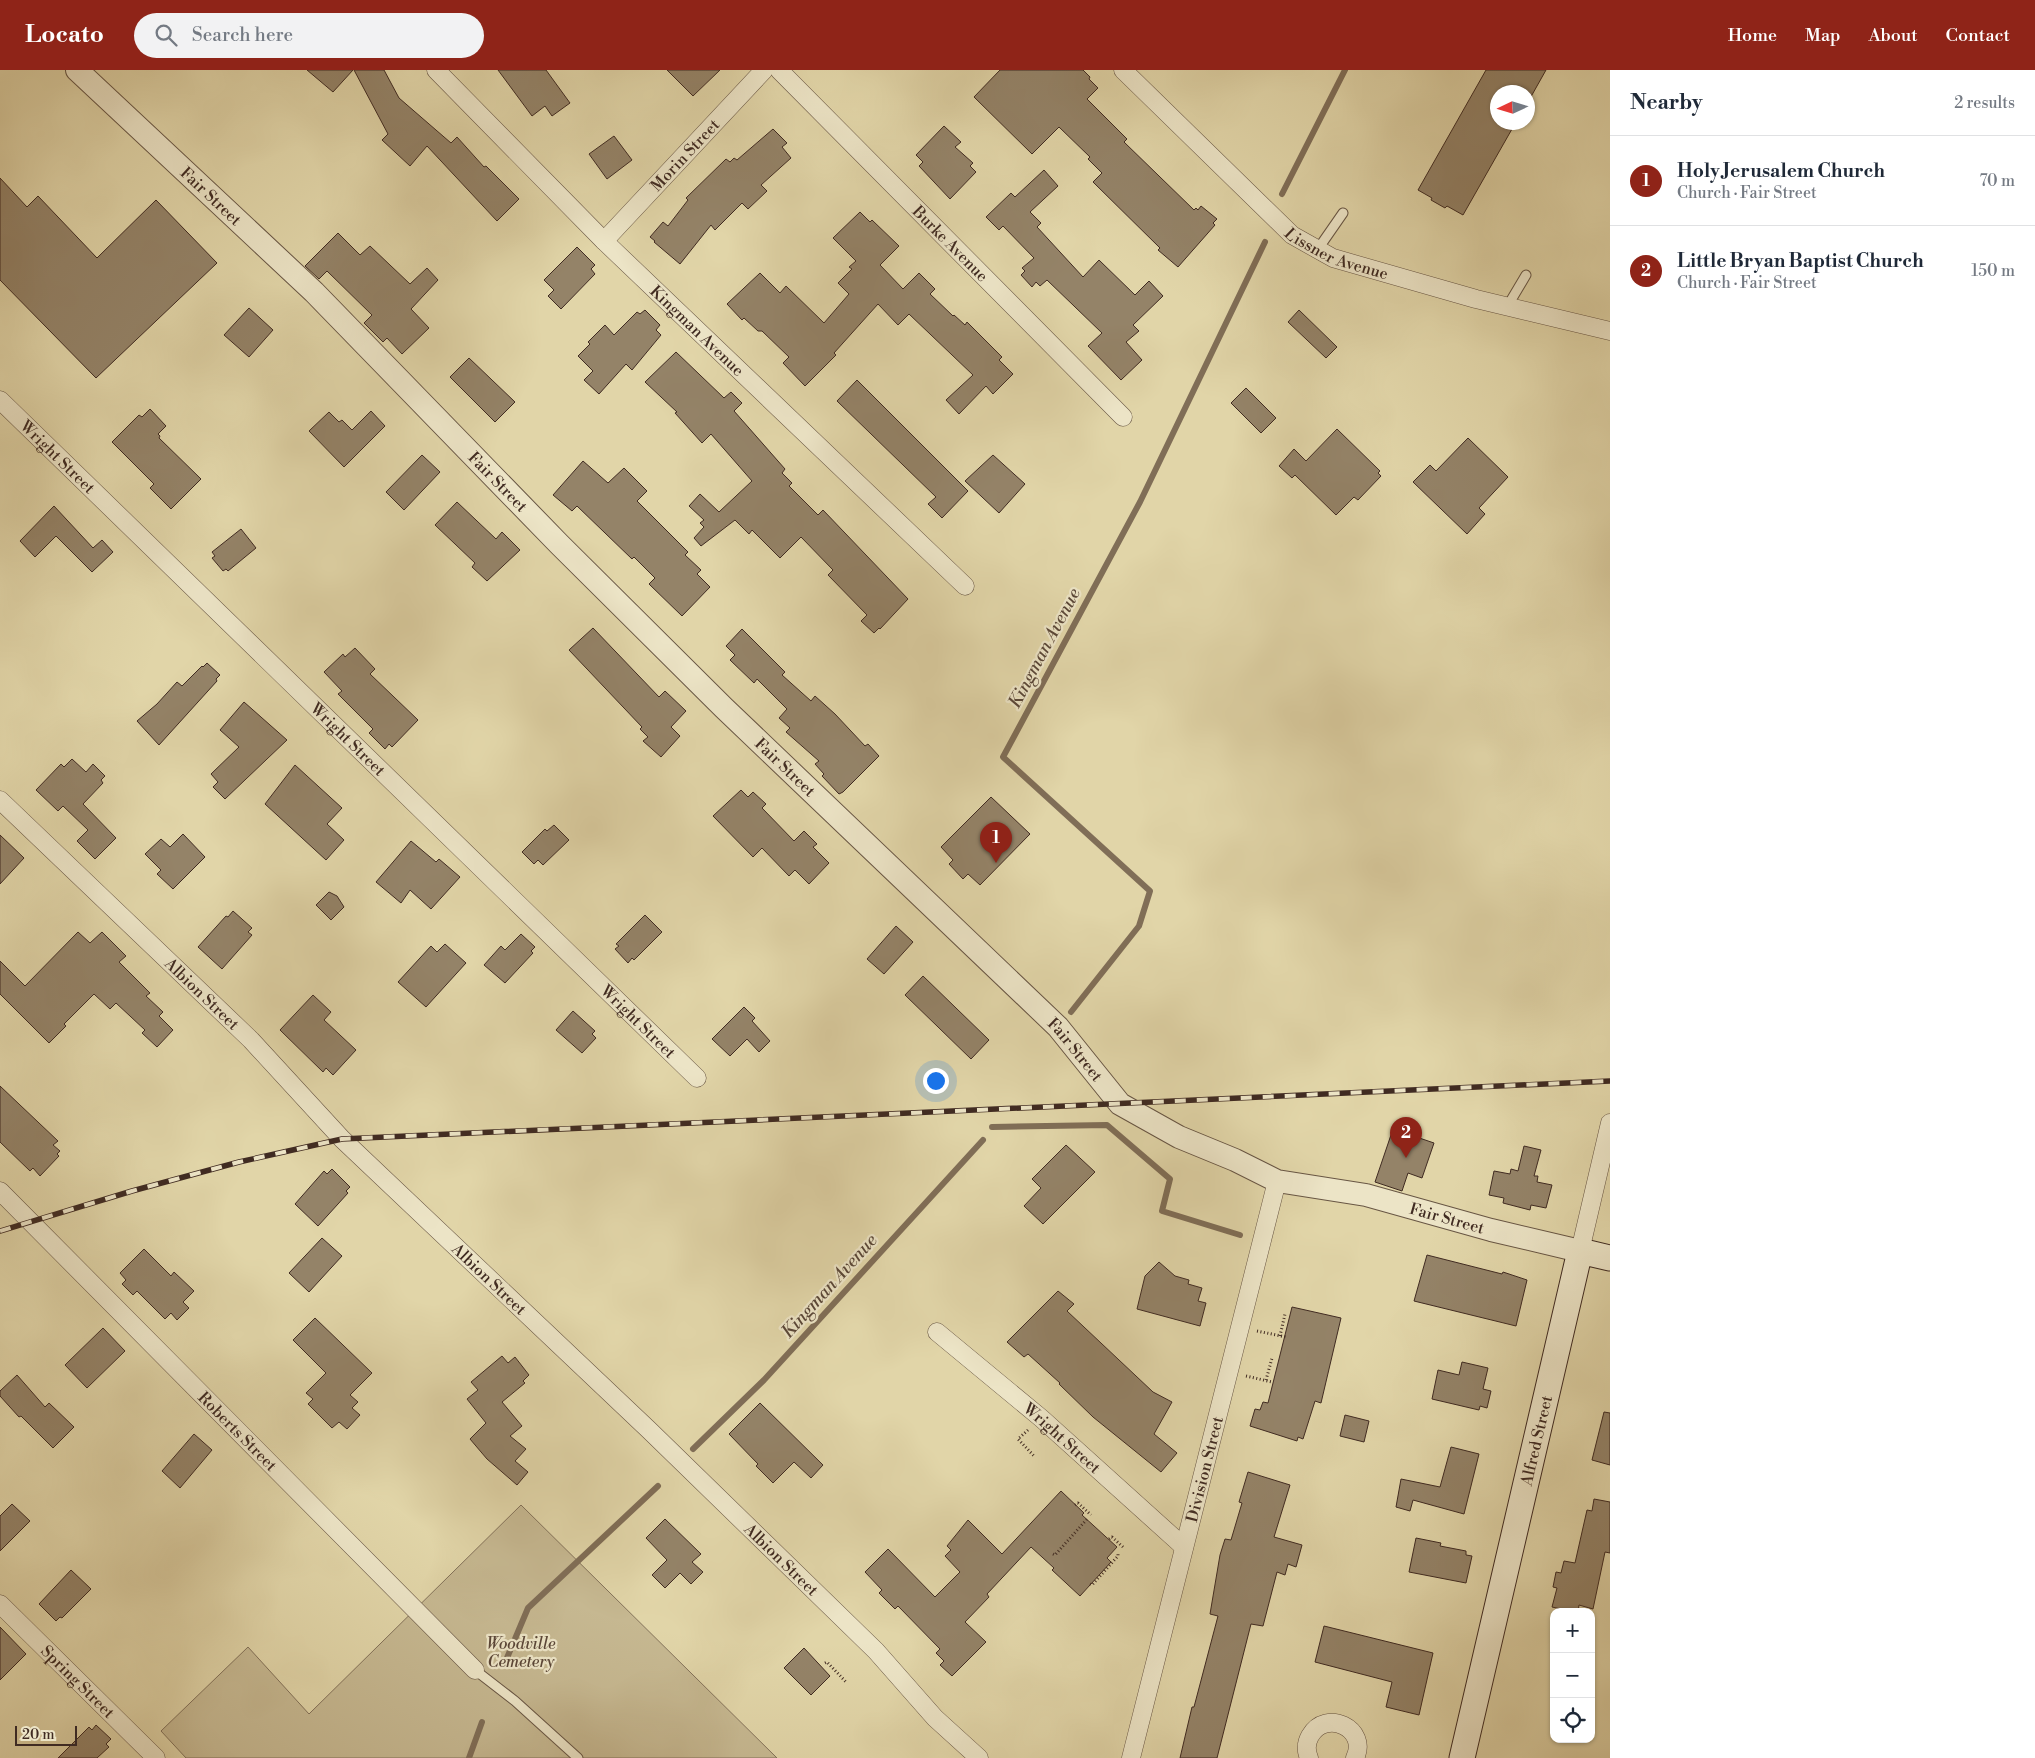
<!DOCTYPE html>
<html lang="en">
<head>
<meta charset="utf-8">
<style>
  :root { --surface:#fff; --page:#f2f2f3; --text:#1f2937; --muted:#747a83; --line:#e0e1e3; --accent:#8f2418 }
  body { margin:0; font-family:"Libre Bodoni",serif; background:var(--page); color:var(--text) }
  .controls { position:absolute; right:15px; bottom:15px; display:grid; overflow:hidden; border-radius:10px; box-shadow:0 1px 4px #0004 }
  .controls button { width:45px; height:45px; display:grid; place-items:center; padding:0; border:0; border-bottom:1px solid var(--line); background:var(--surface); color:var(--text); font:25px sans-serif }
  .compass { position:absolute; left:1490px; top:15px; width:45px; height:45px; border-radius:50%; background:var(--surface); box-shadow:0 1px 4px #0004; rotate:266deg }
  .scale { position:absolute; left:15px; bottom:12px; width:62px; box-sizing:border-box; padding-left:5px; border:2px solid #402b22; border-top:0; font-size:14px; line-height:18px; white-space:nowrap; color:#402b22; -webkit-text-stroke:4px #ece4c6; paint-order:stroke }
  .you { position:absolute; left:935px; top:1010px; width:18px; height:18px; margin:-12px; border:4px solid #fff; border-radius:50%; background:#1a73e8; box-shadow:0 0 0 8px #1a73e833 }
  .badge { display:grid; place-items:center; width:32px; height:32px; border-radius:50%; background:var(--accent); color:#fff; font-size:16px; font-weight:700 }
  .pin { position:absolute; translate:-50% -41px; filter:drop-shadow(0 1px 2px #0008) }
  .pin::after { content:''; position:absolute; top:26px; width:18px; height:15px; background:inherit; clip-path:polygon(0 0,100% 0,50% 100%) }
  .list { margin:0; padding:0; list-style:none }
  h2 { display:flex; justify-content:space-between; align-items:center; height:65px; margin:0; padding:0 20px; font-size:21px }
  h2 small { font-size:16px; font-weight:400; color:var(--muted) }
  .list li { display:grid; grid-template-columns:32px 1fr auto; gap:15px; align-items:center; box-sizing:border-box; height:90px; padding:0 20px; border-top:1px solid var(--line) }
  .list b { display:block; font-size:19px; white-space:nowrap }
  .list p { margin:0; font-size:16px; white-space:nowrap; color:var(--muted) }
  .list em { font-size:16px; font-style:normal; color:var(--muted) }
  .icon { flex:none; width:28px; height:28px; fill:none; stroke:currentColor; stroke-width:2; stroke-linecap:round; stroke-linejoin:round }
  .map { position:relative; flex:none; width:1610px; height:1688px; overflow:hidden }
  header { display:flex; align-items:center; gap:30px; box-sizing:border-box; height:70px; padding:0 25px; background:var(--accent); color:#fff }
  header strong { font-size:24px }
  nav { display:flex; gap:28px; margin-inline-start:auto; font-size:18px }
  .search { width:350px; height:45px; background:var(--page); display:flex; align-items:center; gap:12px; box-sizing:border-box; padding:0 18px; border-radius:28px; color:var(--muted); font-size:19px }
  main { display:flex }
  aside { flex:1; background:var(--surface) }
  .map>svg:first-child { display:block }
</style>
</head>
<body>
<header>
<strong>Locato</strong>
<div class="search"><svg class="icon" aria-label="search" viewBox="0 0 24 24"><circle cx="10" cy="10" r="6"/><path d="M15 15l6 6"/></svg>Search here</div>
<nav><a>Home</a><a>Map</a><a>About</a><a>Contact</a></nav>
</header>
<main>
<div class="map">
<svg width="1610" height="1688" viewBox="0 0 1610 1688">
  <rect width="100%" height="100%" fill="#e1d5a8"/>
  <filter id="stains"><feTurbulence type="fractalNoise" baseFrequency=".004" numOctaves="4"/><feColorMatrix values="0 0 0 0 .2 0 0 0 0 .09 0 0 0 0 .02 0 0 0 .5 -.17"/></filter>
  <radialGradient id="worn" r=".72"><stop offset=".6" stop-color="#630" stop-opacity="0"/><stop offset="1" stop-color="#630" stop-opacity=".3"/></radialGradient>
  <!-- green -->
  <polygon fill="#c6b891" stroke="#83725a" points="521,1435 777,1688 186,1688 161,1661 248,1577 309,1644"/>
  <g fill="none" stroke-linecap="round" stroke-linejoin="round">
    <!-- stream -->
    <g stroke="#806e57" stroke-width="6">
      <polyline points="1282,124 1345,0"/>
      <polyline points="1071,942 1139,856 1150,821 1003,687 1140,432 1265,172"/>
      <polyline points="992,1057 1107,1055 1170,1109 1162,1141 1240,1165"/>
      <polyline points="693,1379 764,1310 983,1070"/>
      <polyline points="504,1595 528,1538 658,1416"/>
      <polyline points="469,1688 482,1652"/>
    </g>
  </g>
  <!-- building -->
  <g fill="#948368" stroke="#402b22">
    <polygon points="307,0 353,0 333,22"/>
    <polygon points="354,0 384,0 399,28 451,73 457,67 484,97 486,96 519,129 497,151 427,76 410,96 382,70 388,64"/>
    <polygon points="498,0 546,0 570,33 552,46 545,36 532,46"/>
    <polygon points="667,0 720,0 693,26"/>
    <polygon points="1000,0 1083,0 1090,7 1089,9 1098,18 1087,29 1127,69 1124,72 1194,140 1196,138 1198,140 1201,136 1217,149 1213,153 1215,155 1178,197 1158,180 1160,178 1093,112 1102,103 1088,89 1090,87 1059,57 1032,84 974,27"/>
    <polygon points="1486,0 1546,0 1528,32 1528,22 1498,22 1498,52 1516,52 1463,145 1447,136 1445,138 1431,130 1432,128 1418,120"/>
    <polygon points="944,56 961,72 955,77 973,93 970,96 976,102 950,129 919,96 923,92 916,85"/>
    <polygon points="773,59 787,73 782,77 791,88 761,115 767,121 748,139 742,133 715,160 711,155 680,194 654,172 655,171 650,167 663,152 668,156 688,130 686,128 726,89 730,92 734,88 737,90"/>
    <polygon points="614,66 632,90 607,109 589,84"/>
    <polygon points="1044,100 1058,116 1030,142 1041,153 1037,157 1083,207 1099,190 1135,225 1149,211 1163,226 1133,255 1139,261 1126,272 1142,290 1121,310 1088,276 1102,263 1047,210 1040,216 1036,212 1032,217 1021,205 1025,201 1022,198 1034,188 1003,156 999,160 986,147 1011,123 1015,127"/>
    <polygon points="0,108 27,137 38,126 97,188 156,130 217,193 96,308 0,210"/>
    <polygon points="860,142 870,152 872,150 899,176 880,195 903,219 919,203 935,219 930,224 953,246 954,245 965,255 967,252 1002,287 999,290 1013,304 993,324 986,316 959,344 946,330 973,305 909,244 898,255 878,234 834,283 836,285 805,316 783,293 789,287 762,261 758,261 744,248 742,250 727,234 760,203 780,223 786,216 824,253 849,224 838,213 852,199 849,197 856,191 833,168"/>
    <polygon points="338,163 360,185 370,176 410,214 427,198 438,210 411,239 429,258 402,284 387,268 383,272 364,253 372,245 327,201 319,209 305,196"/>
    <polygon points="577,177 595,195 591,199 595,204 561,239 548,226 554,220 544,210"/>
    <polygon points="249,238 273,260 249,287 224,265"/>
    <polygon points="645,240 660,255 656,260 661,265 632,300 626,294 599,324 584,310 593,301 578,286 590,274 588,272 605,255 614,265 637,242 640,244"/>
    <polygon points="1299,240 1337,277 1326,288 1288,252"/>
    <polygon points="676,282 724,328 731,322 742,333 734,341 785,399 782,403 792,413 789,416 818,445 823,440 908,529 880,559 879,558 874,563 861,551 867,545 828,505 833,500 801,467 780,488 752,460 749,464 735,450 701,476 694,468 704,457 700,453 704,450 689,436 700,424 719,442 752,411 711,364 702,373 675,343 677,342 645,312"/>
    <polygon points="469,288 515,332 495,352 450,307"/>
    <polygon points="857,310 968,421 942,448 928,434 936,427 837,331"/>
    <polygon points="1246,318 1276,348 1261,363 1231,333"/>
    <polygon points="150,339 166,356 158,364 160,366 159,368 201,409 171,439 150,418 154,414 112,372 139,345 142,347"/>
    <polygon points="371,341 385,356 344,397 309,361 329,342 339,352 342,350 352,360"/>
    <polygon points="1337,359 1380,401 1378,403 1381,406 1358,430 1354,427 1336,445 1295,405 1292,408 1279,396 1294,379 1306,391"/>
    <polygon points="1468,368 1508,407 1479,438 1485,444 1467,464 1413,412 1430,395 1436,401"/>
    <polygon points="422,385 440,402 404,440 386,422"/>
    <polygon points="993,385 1025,414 999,443 965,411"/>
    <polygon points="583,391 608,413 624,398 647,421 637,431 688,482 685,485 701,500 697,504 710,517 682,546 649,514 655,508 634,487 632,489 577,436 572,441 553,425"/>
    <polygon points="457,432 496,469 502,462 520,480 487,511 472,497 475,493 435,455"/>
    <polygon points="54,436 93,478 102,470 113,482 92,502 56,466 35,487 20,471"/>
    <polygon points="241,459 256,478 228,501 226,499 223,501 212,488 215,486 212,482"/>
    <polygon points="593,558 659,627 665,621 686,641 671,657 680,666 661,687 643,671 648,667 640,659 642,657 569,580"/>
    <polygon points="742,559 785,602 782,605 811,631 815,626 835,644 865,676 868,674 879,686 843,722 839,724 822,706 824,704 815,694 819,691 786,662 790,658 779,648 787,639 757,609 754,613 730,590 735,585 726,576"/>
    <polygon points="355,578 375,599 370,604 418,650 392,677 389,674 385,679 369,663 373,659 338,624 342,621 324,602 343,584 345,587"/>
    <polygon points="207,593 220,605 216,609 217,611 159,675 137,651 157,634 177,612 182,616 202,596 203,597"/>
    <polygon points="244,632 287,670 225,729 213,717 218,712 211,704 239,677 220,660"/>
    <polygon points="72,689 86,702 93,694 105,706 101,710 103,713 83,734 116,768 95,789 77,771 88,760 63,736 58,741 36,720 61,694 64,697"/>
    <polygon points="295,695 342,738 327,754 344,770 326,790 265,734"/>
    <polygon points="741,720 748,727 753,722 766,734 762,738 794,771 804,761 817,774 813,777 829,793 809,814 795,800 789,806 762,778 753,787 713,746"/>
    <polygon points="991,727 1030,764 980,815 968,804 963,809 949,794 953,790 941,777"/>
    <polygon points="554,755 569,770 543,795 538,790 534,794 522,782 545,759 547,761"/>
    <polygon points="183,764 205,787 173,819 157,804 161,800 145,784 161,769 170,777"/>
    <polygon points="0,765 24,788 0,814"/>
    <polygon points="411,771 436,792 439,789 460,807 431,839 410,820 401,833 376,812"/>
    <polygon points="329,822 337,826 344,837 331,850 316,835"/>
    <polygon points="233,841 252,858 248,862 252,865 222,899 198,877 226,846 228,847"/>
    <polygon points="645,845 662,862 634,890 632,888 628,893 615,879 619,876 616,874"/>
    <polygon points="896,856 913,872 884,904 867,889"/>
    <polygon points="78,862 90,873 102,862 126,886 119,892 150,923 146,926 163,942 159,946 173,960 157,977 142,963 145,960 116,933 110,939 94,924 64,954 66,956 49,973 0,924 0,891 25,916"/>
    <polygon points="521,864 535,877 531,881 533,883 505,913 484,895 501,876 505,880"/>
    <polygon points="445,874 466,893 426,937 398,912 431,876 437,882"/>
    <polygon points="923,906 989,970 971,989 905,925"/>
    <polygon points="313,925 331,942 324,950 356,980 333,1005 326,998 323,1002 280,960"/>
    <polygon points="744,937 755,948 752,951 770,971 759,982 747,969 730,986 712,969"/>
    <polygon points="573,941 595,961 592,964 596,968 582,983 556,960"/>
    <polygon points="0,1016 58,1071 53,1075 60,1081 57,1084 59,1086 40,1106 33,1098 30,1101 0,1072"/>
    <polygon points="1393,1059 1434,1073 1422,1108 1408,1103 1402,1121 1375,1112"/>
    <polygon points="1066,1075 1095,1102 1043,1154 1024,1136 1041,1118 1032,1109"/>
    <polygon points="1524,1076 1541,1080 1534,1106 1538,1106 1537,1112 1552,1115 1546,1138 1531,1135 1530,1140 1503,1133 1504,1128 1489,1125 1494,1101 1510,1104 1511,1099 1518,1101"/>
    <polygon points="332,1099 350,1117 346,1121 348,1123 318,1156 295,1134 324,1101 327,1104"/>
    <polygon points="322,1168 342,1186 309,1222 289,1203"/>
    <polygon points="144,1179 171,1206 174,1202 194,1221 183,1232 189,1238 177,1250 171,1243 165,1249 137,1221 133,1225 122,1214 126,1210 120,1203"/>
    <polygon points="1427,1185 1502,1204 1503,1202 1527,1210 1516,1256 1414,1231"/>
    <polygon points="1159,1192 1175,1206 1189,1210 1188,1214 1202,1218 1198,1231 1206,1233 1200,1256 1137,1239 1145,1206"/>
    <polygon points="1058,1221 1074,1234 1067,1241 1153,1322 1172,1332 1154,1364 1177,1383 1161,1402 1093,1347 1059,1314 1060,1313 1028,1284 1024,1287 1007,1272"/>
    <polygon points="1292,1237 1341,1248 1321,1333 1315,1331 1303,1369 1298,1367 1297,1371 1250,1356 1255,1339 1260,1340 1263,1332 1268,1333"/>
    <polygon points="315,1248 372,1303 350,1325 358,1332 352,1338 360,1345 347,1359 339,1352 332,1358 308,1334 313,1329 306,1323 326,1303 293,1270"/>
    <polygon points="103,1258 125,1281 87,1318 65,1295"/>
    <polygon points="502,1286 508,1293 515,1287 529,1305 523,1311 525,1313 502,1332 522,1356 510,1366 526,1379 515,1391 528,1402 517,1415 487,1389 470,1369 486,1353 467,1329 478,1320 471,1312"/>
    <polygon points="1462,1292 1488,1298 1483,1319 1491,1321 1487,1338 1480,1336 1479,1340 1432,1329 1438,1300 1459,1305"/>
    <polygon points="17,1305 45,1337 49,1333 74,1357 53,1378 21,1346 19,1347 0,1326 0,1321"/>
    <polygon points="760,1333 823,1395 811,1408 794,1392 773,1413 756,1396 758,1394 729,1364"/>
    <polygon points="1604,1342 1610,1343 1610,1395 1592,1390"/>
    <polygon points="1345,1345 1369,1351 1364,1372 1340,1366"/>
    <polygon points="194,1364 212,1380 180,1418 162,1401"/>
    <polygon points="1451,1377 1479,1384 1464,1444 1413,1430 1410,1441 1396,1437 1401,1409 1440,1417"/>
    <polygon points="1248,1402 1290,1415 1274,1467 1302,1475 1296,1497 1288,1494 1285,1505 1277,1502 1263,1556 1251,1554 1217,1688 1180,1688 1192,1637 1194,1637 1218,1546 1210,1544 1220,1485 1225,1469 1231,1470 1242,1433 1239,1432"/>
    <polygon points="1061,1421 1084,1443 1082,1445 1117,1477 1107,1488 1111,1492 1080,1526 1052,1500 1054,1498 1031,1477 987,1524 989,1527 965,1552 986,1572 952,1606 940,1595 944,1591 936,1583 940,1579 898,1536 895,1539 879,1523 882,1520 865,1502 888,1479 935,1527 960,1502 945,1486 951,1480 947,1476 968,1450 1002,1484"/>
    <polygon points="1594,1429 1610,1432 1610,1483 1605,1482 1593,1539 1579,1535 1578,1542 1574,1542 1552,1537 1557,1518 1553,1517 1556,1502 1561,1503 1564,1491 1575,1493 1587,1440 1592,1441"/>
    <polygon points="12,1434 30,1451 0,1481 0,1446"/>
    <polygon points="665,1449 701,1484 692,1492 703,1502 691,1514 680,1503 665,1518 652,1505 667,1490 646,1468"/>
    <polygon points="1416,1468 1441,1473 1440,1476 1466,1481 1466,1485 1472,1486 1466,1513 1409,1502"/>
    <polygon points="71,1500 91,1519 62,1548 60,1547 56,1551 39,1534"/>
    <polygon points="1324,1556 1433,1583 1419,1645 1386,1637 1392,1612 1315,1592"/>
    <polygon points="0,1557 26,1584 0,1610"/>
    <polygon points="804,1578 830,1606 811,1625 784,1598"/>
    <polygon points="96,1655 111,1669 106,1674 109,1677 97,1688 58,1688 89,1657 92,1660"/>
  </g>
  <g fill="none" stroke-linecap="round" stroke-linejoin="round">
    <defs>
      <g id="service">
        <polyline points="1318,179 1343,143"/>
        <polyline points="1507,237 1526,205"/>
        <polyline points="475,1600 515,1631 578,1688"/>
      </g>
      <g id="minor">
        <path id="s1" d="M436,0l168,171 361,345"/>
        <path id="s2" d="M779,0l344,347"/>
        <path id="s3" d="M1123,0l169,165 41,23 143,41 134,32"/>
        <path id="s4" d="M604,171l160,-171"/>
        <path id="s5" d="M0,330l697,678"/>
        <path id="s6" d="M0,730l251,240 91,99 307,291 227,221 59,67 44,40"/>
        <path id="s7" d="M0,1121l475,479"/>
        <polyline points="1580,1181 1610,1053"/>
        <path id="s8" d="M937,1262l104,86 143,129"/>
        <path id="s9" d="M0,1534l156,154"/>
        <path id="s10" d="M1131,1688l146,-577"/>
        <path d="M1309,1688c-3,-7 -3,-15 1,-22 16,-28 59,-7 45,22"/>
      </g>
      <g id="tertiary">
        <path id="s11" d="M77,0l237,222 245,252 165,164 334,319 62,77 59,33 56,23 42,21 89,14 125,35 89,21"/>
      </g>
      <g id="secondary">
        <path id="s12" d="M1462,1688l118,-507 30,7"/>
      </g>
    </defs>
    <!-- service casing -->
    <use href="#service" stroke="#685644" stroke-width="11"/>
    <!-- minor casing -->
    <use href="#minor" stroke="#685644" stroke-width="19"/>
    <!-- tertiary casing -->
    <use href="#tertiary" stroke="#685644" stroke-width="24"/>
    <!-- secondary casing -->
    <use href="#secondary" stroke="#402b22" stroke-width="27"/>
    <!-- path -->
    <g stroke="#402b22" stroke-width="3" stroke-dasharray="1 2.5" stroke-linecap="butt">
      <polyline points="1257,1261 1286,1267"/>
      <polyline points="1280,1266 1285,1244"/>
      <polyline points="1246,1306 1272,1312"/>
      <polyline points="1266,1310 1272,1288"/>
      <polyline points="1028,1360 1018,1369 1035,1387"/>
      <polyline points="1075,1435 1078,1433 1091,1445"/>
      <polyline points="1109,1469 1112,1467 1123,1477"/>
      <polyline points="1053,1484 1055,1485 1088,1448"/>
      <polyline points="1090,1514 1092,1515 1118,1486 1118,1482"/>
      <polyline points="825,1593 827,1592 846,1612"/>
    </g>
    <!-- service -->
    <use href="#service" stroke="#ece4c6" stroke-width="9"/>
    <!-- minor -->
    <use href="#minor" stroke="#ece4c6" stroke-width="18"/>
    <!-- tertiary -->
    <use href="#tertiary" stroke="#ece4c6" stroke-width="22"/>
    <!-- secondary -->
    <use href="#secondary" stroke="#ece4c6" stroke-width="25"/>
    <defs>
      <polyline id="rail" points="0,1161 132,1121 239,1092 342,1069 1610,1011"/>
    </defs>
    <!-- rail casing -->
    <use href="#rail" stroke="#402b22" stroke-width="5.5"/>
    <!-- rail -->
    <use href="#rail" stroke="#ece4c6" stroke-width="4" stroke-dasharray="11" stroke-linecap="butt"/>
  </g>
  <g text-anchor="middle" stroke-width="4.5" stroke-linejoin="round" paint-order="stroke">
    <!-- street labels -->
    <g font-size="16" fill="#402b22" stroke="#ece4c6">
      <text dy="6" stroke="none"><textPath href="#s4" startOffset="118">Morin Street</textPath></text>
      <text dy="6" stroke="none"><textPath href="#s11" startOffset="184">Fair Street</textPath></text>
      <text dy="6" stroke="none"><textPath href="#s2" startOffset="244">Burke Avenue</textPath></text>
      <text dy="6" stroke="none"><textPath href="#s3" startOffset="285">Lissner Avenue</textPath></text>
      <text dy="6" stroke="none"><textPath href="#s1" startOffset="369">Kingman Avenue</textPath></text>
      <text dy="6" stroke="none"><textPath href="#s5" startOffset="81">Wright Street</textPath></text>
      <text dy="6" stroke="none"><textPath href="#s11" startOffset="589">Fair Street</textPath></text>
      <text dy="6" stroke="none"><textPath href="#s5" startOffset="486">Wright Street</textPath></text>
      <text dy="6" stroke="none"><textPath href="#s11" startOffset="994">Fair Street</textPath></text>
      <text dy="6" stroke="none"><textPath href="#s6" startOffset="280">Albion Street</textPath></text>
      <text dy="6" stroke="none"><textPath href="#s5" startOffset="891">Wright Street</textPath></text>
      <text dy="6" stroke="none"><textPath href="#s11" startOffset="1399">Fair Street</textPath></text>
      <text dy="6" stroke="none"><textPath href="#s11" startOffset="1819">Fair Street</textPath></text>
      <text dy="6" stroke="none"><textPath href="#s6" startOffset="685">Albion Street</textPath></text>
      <text dy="6" stroke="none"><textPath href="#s7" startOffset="338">Roberts Street</textPath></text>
      <text dy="6" stroke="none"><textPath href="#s8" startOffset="164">Wright Street</textPath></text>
      <text dy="6" stroke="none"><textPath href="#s12" startOffset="326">Alfred Street</textPath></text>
      <text dy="6" stroke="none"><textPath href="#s10" startOffset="298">Division Street</textPath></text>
      <text dy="6" stroke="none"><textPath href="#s6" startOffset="1090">Albion Street</textPath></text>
      <text dy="6" stroke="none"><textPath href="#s9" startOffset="110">Spring Street</textPath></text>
    </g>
    <!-- park labels -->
    <g font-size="16" font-style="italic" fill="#5b4738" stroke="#ece4c6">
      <text x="521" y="1579">Woodville<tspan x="521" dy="18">Cemetery</tspan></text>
    </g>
    <!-- water labels -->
    <g font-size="18" font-style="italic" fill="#5a4738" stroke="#ece4c6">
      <text transform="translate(1044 578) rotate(-62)" y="6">Kingman Avenue</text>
      <text transform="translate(829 1216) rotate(-48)" y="6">Kingman Avenue</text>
    </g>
  </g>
  <rect width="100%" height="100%" filter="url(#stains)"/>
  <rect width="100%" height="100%" fill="url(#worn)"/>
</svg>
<div class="controls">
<button>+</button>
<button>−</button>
<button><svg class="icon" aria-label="locate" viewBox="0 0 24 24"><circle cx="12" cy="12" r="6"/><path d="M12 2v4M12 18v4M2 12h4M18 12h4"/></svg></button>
</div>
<svg class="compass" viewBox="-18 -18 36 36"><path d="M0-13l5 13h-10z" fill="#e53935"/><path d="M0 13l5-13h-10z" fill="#747a83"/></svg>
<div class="scale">20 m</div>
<div class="you"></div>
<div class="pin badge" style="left:996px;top:793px">1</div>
<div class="pin badge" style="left:1406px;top:1088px">2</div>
</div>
<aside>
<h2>Nearby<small>2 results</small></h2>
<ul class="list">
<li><span class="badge">1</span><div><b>Holy Jerusalem Church</b><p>Church · Fair Street</p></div><em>70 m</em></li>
<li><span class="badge">2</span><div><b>Little Bryan Baptist Church</b><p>Church · Fair Street</p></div><em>150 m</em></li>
</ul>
</aside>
</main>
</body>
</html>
